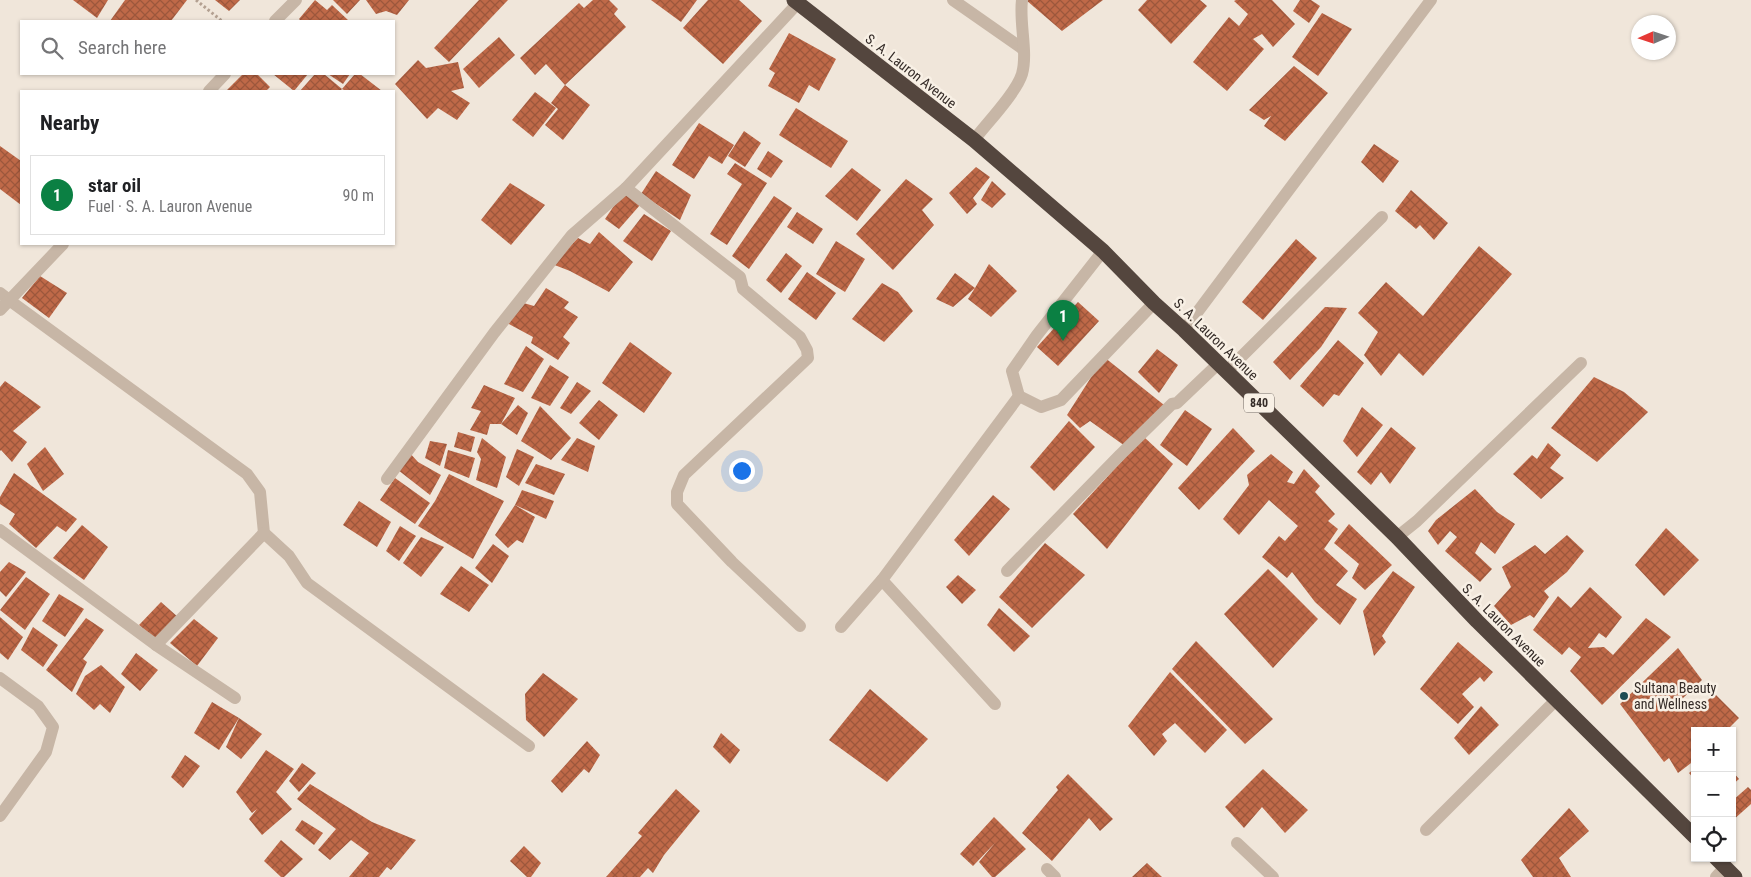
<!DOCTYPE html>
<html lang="en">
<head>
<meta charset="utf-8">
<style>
  :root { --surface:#fff; --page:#f2f2f2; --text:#202124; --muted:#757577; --line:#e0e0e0; --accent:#0b8043 }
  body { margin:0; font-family:"Roboto Condensed",sans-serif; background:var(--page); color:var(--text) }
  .controls { position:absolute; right:15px; bottom:15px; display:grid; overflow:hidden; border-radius:0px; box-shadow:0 1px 4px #0004 }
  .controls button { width:45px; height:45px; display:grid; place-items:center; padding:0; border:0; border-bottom:1px solid var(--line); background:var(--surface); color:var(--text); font:25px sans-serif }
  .compass { position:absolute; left:1631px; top:15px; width:45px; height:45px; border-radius:50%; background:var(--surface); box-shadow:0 1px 4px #0004; rotate:267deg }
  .you { position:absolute; left:741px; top:470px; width:18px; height:18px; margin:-12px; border:4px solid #fff; border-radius:50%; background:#1a73e8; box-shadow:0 0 0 8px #1a73e833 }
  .badge { display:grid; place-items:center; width:32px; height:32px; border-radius:50%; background:var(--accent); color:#fff; font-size:16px; font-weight:700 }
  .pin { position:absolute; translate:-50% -41px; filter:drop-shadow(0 1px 2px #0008) }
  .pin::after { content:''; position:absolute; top:26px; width:18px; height:15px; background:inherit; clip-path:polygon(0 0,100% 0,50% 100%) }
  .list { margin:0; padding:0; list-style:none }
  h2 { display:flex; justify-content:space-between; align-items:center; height:65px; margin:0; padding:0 20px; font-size:21px }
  h2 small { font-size:16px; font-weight:400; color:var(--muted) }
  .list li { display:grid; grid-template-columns:32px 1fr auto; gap:15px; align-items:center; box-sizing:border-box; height:80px; margin:0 10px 10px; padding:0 10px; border:1px solid var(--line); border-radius:0px }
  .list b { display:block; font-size:19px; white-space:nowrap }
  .list p { margin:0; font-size:16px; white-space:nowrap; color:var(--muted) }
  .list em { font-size:16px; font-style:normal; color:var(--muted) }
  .icon { flex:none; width:28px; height:28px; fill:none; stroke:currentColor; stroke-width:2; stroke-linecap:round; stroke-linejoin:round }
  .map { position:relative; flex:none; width:1751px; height:877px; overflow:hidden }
  .search { position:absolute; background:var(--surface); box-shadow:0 1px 4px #0004; left:20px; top:20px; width:375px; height:55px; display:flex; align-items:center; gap:12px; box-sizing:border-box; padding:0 18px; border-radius:0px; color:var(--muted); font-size:19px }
  .panel { position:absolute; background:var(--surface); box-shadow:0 1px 4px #0004; left:20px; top:90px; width:375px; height:155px; border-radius:0px }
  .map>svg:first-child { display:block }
</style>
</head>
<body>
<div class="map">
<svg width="1751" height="877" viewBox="0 0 1751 877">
  <defs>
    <pattern id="building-cross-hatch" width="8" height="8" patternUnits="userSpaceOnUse" patternTransform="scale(1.25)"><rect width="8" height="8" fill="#bf6948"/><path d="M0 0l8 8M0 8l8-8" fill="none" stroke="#9c573c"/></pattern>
  </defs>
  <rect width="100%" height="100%" fill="#f0e6da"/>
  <!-- building -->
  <g fill="url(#building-cross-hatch)">
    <polygon points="73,0 108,0 97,18"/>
    <polygon points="125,0 187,0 171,21 110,21"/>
    <polygon points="215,0 240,0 229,11"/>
    <polygon points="315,0 327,10 332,5 349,21 301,21 299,19"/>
    <polygon points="333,0 360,0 347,14"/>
    <polygon points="366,0 409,0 397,15 386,11 376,14"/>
    <polygon points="479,0 508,0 449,62 434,48"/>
    <polygon points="593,0 609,0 618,9 614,14 626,27 565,85 546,64 535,75 520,58 579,3 584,8"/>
    <polygon points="651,0 697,0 681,22"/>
    <polygon points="708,0 739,0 762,21 723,64 683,28"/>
    <polygon points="1026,0 1103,0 1062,31"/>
    <polygon points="1147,0 1200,0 1207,6 1171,44 1138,10"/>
    <polygon points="1236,0 1272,0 1295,24 1273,47 1262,34 1253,39 1264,49 1227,91 1193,62 1229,17 1239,26 1248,14 1234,1"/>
    <polygon points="1300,0 1311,0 1320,6 1309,23 1293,11"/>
    <polygon points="1322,13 1352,29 1318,76 1292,57"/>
    <polygon points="789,33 836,59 819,91 809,85 799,103 768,86 775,73 769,69"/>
    <polygon points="499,37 515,55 479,88 463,69"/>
    <polygon points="418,60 426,68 458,62 464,88 451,91 470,103 457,120 438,108 427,119 395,84"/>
    <polygon points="1294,66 1328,93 1285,141 1264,126 1271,116 1264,120 1249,110"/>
    <polygon points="243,74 257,74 270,87 266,91 226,91"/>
    <polygon points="273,74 308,74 294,91"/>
    <polygon points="315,74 324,74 342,89 340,91 300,91"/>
    <polygon points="328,74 350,74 343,84"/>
    <polygon points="355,74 360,74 382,91 346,91 342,89"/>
    <polygon points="565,85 590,105 563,140 545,125 558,109 551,103"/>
    <polygon points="535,92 556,108 533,137 512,120"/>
    <polygon points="796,108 848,141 831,168 779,135"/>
    <polygon points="699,123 734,145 722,164 709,156 694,179 672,165"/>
    <polygon points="744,131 761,143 745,167 728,156"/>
    <polygon points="1374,144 1399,161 1383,183 1361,162"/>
    <polygon points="0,146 21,161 21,205 0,189"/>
    <polygon points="768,151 783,161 771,178 757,169"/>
    <polygon points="735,163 767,183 727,245 710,234 742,184 727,174"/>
    <polygon points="976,167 990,177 973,198 977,204 967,214 949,193"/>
    <polygon points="852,168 881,190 857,221 825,196"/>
    <polygon points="656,171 691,195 680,220 641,194"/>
    <polygon points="906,179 933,199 922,210 934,225 893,270 856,234"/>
    <polygon points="992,181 1006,194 992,208 981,200"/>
    <polygon points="510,183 545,205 511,245 481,220"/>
    <polygon points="1411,190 1448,223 1434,240 1420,225 1416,229 1395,211"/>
    <polygon points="624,191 640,205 619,229 605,219"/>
    <polygon points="774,196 792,208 749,269 732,256"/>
    <polygon points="797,212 823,229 813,244 787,227"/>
    <polygon points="644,214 671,231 652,261 623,241"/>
    <polygon points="599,232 633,262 609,292 570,271 552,264 578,238 590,244"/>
    <polygon points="1296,239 1317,258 1263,320 1242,302"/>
    <polygon points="836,241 865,259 845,292 816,274"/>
    <polygon points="1479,246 1512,274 1423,376 1399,353 1381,376 1364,355 1378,332 1358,313 1386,282 1423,316"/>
    <polygon points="786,253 802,266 781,293 766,280"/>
    <polygon points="989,264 1017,291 991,317 968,299 975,288 953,307 936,299 955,273 975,288"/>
    <polygon points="807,272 836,293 816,320 788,299"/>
    <polygon points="40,276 67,293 49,318 22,298"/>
    <polygon points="882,283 898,292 913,311 884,342 852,319"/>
    <polygon points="546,288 569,302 564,308 578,317 563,337 570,343 558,360 531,343 533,337 505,322 520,302 534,306"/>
    <polygon points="1078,302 1099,321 1058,366 1037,347"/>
    <polygon points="1325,307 1347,308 1321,347 1290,380 1273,362"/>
    <polygon points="1338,340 1364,363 1339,396 1334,394 1323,407 1300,386"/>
    <polygon points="630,342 672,373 644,413 602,383"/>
    <polygon points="526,346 544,359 523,392 504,384"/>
    <polygon points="1157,349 1178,365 1159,393 1138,372"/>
    <polygon points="1104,357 1164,405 1125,446 1090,421 1080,428 1067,415"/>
    <polygon points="550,365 569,377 550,406 531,398"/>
    <polygon points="1594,377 1624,392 1648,412 1597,462 1551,428"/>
    <polygon points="5,381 41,407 13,431 27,442 12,462 1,450 0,451 0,387"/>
    <polygon points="577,382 591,391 571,414 560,408"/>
    <polygon points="484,385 515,398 501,424 518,405 528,413 517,435 501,424 490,424 487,435 470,430 481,411 471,408"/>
    <polygon points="599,400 618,415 599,440 579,423"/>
    <polygon points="540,406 571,438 551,460 521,441"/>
    <polygon points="1362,407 1383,425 1357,457 1343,441"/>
    <polygon points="1185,410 1212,429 1187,466 1160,445"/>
    <polygon points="1069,421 1095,447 1054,491 1030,467"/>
    <polygon points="1391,427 1416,448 1390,484 1381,472 1371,485 1357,472"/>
    <polygon points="1233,428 1255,451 1199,510 1178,488"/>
    <polygon points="458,432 475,437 471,452 454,447"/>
    <polygon points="1144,437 1173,464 1107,549 1073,514"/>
    <polygon points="482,438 506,457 497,488 476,480 481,459 477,452"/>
    <polygon points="577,438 595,446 588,472 561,460"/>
    <polygon points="430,441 447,444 440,466 425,458"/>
    <polygon points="1548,443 1561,455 1550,468 1564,478 1541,499 1513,474 1532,455 1537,459"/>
    <polygon points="45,447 64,474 43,491 27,464"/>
    <polygon points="517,449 534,457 519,486 506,477"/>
    <polygon points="448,450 475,458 469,478 444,468"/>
    <polygon points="408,451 418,462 441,475 430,495 398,470"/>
    <polygon points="1271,454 1293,472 1287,482 1294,484 1304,469 1320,486 1315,492 1335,514 1328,521 1338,529 1324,549 1348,571 1336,585 1357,599 1340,625 1315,602 1292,572 1287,578 1262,557 1279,536 1285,541 1298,526 1269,500 1239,535 1223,519 1249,485 1247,475"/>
    <polygon points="536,464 565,474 554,495 525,483"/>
    <polygon points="14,473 77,519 66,532 57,526 36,548 9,524 15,514 0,504 0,497"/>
    <polygon points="449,474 504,501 473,559 418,526 435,501"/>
    <polygon points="395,478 430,503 415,524 380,500"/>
    <polygon points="1475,489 1497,512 1515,524 1495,554 1481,542 1475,553 1492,569 1480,582 1445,551 1457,537 1450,531 1438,545 1428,531 1436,520"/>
    <polygon points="522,490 554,501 546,519 515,505"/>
    <polygon points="993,495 1010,509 969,556 954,540"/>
    <polygon points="359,501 391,522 377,547 343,525"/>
    <polygon points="515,505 535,517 523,543 517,540 508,548 495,535"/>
    <polygon points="1349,524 1392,565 1365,590 1352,578 1359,564 1334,543"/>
    <polygon points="82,525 108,547 84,580 53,558"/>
    <polygon points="400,526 416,536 399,561 386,551"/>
    <polygon points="1666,528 1699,560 1664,596 1635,565"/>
    <polygon points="1567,535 1584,551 1567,572 1544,591 1549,597 1534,618 1530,615 1511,625 1494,606 1511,587 1502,567 1535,545 1545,554"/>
    <polygon points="421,537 444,547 421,577 403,563"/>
    <polygon points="1045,543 1085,575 1032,628 999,597"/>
    <polygon points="493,544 509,556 492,583 475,568"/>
    <polygon points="9,562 26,572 6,597 0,591 0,572"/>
    <polygon points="461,566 489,585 469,612 440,594"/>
    <polygon points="1268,569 1318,619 1273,668 1224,614"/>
    <polygon points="1393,571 1415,587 1382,636 1386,642 1374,656 1363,611"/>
    <polygon points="958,575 976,590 962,604 946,587"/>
    <polygon points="26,577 50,594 25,630 0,610"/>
    <polygon points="1590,587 1622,617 1606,638 1599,633 1588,648 1604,647 1613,655 1646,618 1671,637 1602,705 1570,671 1581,657 1569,647 1562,655 1533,630 1558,596 1571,608"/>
    <polygon points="59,594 84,609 65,637 42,621"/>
    <polygon points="161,602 179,618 156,640 139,625"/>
    <polygon points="999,608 1030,636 1014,652 987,625"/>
    <polygon points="0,617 23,637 8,660 0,653"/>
    <polygon points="86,618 104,630 83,659 87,662 72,692 46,670"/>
    <polygon points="194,619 218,638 197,666 170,643"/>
    <polygon points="33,627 58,645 43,667 21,650"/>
    <polygon points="1196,641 1273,719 1245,744 1172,669"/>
    <polygon points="1458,642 1493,672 1484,682 1480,677 1462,694 1474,707 1458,724 1420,689"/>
    <polygon points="1678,648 1702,680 1682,699 1695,711 1715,694 1739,718 1726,731 1695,731 1695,760 1678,773 1669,758 1664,762 1620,704"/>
    <polygon points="136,653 158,670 140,691 121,674"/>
    <polygon points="101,665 125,687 110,713 100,704 94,710 76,694 85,676"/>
    <polygon points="1170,672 1227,730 1205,753 1175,723 1162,734 1167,741 1154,756 1128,726"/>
    <polygon points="543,673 578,699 544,737 526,720 525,694"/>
    <polygon points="870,689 928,739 887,782 829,740"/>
    <polygon points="212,702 239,718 219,750 194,733"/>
    <polygon points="1481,706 1499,725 1469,755 1454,738"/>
    <polygon points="239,718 262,734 241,759 226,747"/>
    <polygon points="721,733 740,750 730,764 713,747"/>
    <polygon points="587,741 600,755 589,773 584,769 562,793 551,781"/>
    <polygon points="266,750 294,769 276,792 292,809 262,835 249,819 257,809 252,813 236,792"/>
    <polygon points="185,755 200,766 183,788 171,777"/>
    <polygon points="302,763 316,773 299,792 289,781"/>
    <polygon points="1695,768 1695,780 1689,773"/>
    <polygon points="1263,769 1308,810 1285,833 1262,807 1244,828 1225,807"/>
    <polygon points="1732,771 1739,779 1732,785"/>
    <polygon points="1068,774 1113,819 1100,831 1089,818 1052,861 1022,833 1058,790 1056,787"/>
    <polygon points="310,784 372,822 416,840 391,870 387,867 379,877 349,877 369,853 351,840 330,860 318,850 336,829 297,799"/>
    <polygon points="1748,787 1751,790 1751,804 1732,821 1732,801"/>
    <polygon points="676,789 700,811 664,855 653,873 648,868 640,877 606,877 642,836 638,833"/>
    <polygon points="1569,808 1589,831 1559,858 1571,877 1533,877 1521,860"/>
    <polygon points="994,817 1026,849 995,877 992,877 979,862 995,843 973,866 960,854"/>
    <polygon points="302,820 323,833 314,845 295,830"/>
    <polygon points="281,840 303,859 284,877 281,877 264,861"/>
    <polygon points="524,846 541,863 531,877 527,877 510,861"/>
    <polygon points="1147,863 1162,877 1132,877"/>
  </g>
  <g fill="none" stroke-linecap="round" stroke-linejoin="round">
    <!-- path -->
    <polyline stroke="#b3a091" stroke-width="3" stroke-dasharray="2.5 2.5" stroke-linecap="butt" points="196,0 222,21"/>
    <!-- lane -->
    <g stroke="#c7b6a6" stroke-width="12">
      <polyline points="953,0 1023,49"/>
      <path d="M974,140c13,-17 42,-47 48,-66 6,-22 -3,-51 0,-74"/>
      <polyline points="1103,251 1037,335 1012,371 1019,396 1041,407 1061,400 1154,303"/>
      <polyline points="0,293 9,300"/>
      <polyline points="1184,330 1431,0"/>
      <polyline points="1227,371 1382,217"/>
      <polyline points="882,580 995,704"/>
      <polyline points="841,627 882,580 1019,396"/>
      <polyline points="0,678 38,706 53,727 46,752 0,816"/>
      <polyline points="1426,830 1556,700"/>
    </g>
    <!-- street -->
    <g stroke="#c7b6a6" stroke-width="12">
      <polyline points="275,21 296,0"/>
      <polyline points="209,91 225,74"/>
      <polyline points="626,188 740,277 743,289 800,337 807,350 808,358 684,475 677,492 677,504 732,562 800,626"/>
      <polyline points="9,300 247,474 260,492 264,533 289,556 307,583 529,746"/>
      <polyline points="0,310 63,244"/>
      <polyline points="387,479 494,333 572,235 626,188 798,3"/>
      <polyline points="0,530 156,645 235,698"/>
      <polyline points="1397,537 1417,521 1581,363"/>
      <polyline points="1007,571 1120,455 1172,404 1177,403 1219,363"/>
      <polyline points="156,645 264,533"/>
      <polyline points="1237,843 1273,877"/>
      <polyline points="1047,869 1055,877"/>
      <polyline points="1716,877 1725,867"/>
    </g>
    <!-- highway -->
    <g stroke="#54463e" stroke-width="15">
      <polyline points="794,0 974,140 1103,251 1154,303 1184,330 1397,537 1477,621 1695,837"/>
      <polyline points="1716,858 1735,877"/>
    </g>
  </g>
  <!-- markers -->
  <circle fill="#1f4d53" stroke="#f8f0e5" stroke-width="2" cx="1624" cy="696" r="5"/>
  <g text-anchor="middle" stroke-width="5" stroke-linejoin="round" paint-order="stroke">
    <!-- shield labels -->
    <rect fill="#f8f0e5" stroke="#6f6660" stroke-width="1" x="1244" y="393.5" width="30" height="19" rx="4"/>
    <g font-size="12" font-weight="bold" fill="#342b27">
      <text x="1259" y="407">840</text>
    </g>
    <!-- street labels -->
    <g font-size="14" fill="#342b27" stroke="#f8f0e5">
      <text transform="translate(911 71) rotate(38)" y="5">S. A. Lauron Avenue</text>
      <text transform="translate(1216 339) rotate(44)" y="5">S. A. Lauron Avenue</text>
      <text transform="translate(1504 625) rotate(45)" y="5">S. A. Lauron Avenue</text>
    </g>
    <!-- poi labels -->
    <g font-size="14" fill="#342b27" stroke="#f8f0e5" text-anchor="start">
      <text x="1634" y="693">Sultana Beauty<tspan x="1634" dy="16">and Wellness</tspan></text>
    </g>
  </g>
</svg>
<div class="controls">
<button>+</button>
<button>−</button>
<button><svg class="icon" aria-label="locate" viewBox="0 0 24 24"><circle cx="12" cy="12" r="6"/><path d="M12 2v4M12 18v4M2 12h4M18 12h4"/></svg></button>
</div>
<svg class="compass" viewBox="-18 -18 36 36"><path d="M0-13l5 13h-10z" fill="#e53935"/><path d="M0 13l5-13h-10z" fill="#757577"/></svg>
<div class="you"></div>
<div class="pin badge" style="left:1063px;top:341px">1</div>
<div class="search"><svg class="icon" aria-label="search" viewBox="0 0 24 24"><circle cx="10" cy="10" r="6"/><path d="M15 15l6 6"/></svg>Search here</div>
<section class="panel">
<h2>Nearby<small></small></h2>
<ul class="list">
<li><span class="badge">1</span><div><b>star oil</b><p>Fuel · S. A. Lauron Avenue</p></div><em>90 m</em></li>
</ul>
</section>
</div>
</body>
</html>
